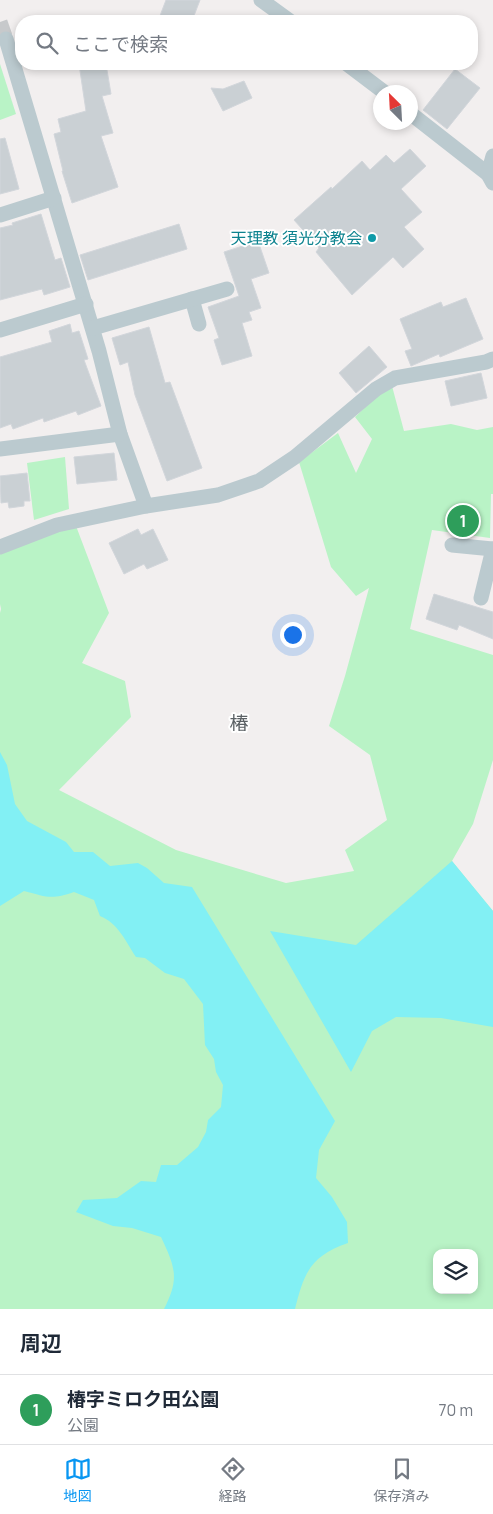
<!DOCTYPE html>
<html lang="ja">
<head>
<meta charset="utf-8">
<style>
  :root { --surface:#fff; --page:#f2f2f3; --text:#1f2937; --muted:#747a83; --line:#e0e1e3; --accent:#0896f2 }
  body { margin:0; font-family:Manrope,"Noto Sans JP",sans-serif; background:var(--page); color:var(--text) }
  .controls { position:absolute; right:15px; bottom:15px; display:grid; overflow:hidden; border-radius:10px; box-shadow:0 2px 8px #0003 }
  .controls button { width:45px; height:45px; display:grid; place-items:center; padding:0; border:0; border-bottom:1px solid var(--line); background:var(--surface); color:var(--text); font:25px sans-serif }
  .compass { position:absolute; left:373px; top:85px; width:45px; height:45px; border-radius:50%; background:var(--surface); box-shadow:0 2px 8px #0003; rotate:336deg }
  .you { position:absolute; left:292px; top:634px; width:18px; height:18px; margin:-12px; border:4px solid #fff; border-radius:50%; background:#1a73e8; box-shadow:0 0 0 8px #1a73e833 }
  .badge { display:grid; place-items:center; width:32px; height:32px; border-radius:50%; background:var(--accent); color:#fff; font-size:16px; font-weight:700 }
  .pin { position:absolute; translate:-50% -50%; border:2px solid #fff; box-shadow:0 1px 5px #0006 }
  .list { margin:0; padding:0; list-style:none }
  h2 { display:flex; justify-content:space-between; align-items:center; height:65px; margin:0; padding:0 20px; font-size:21px }
  h2 small { font-size:16px; font-weight:400; color:var(--muted) }
  .list li { display:grid; grid-template-columns:32px 1fr auto; gap:15px; align-items:center; box-sizing:border-box; height:70px; padding:0 20px; border-top:1px solid var(--line) }
  .list b { display:block; font-size:19px; white-space:nowrap }
  .list p { margin:0; font-size:16px; white-space:nowrap; color:var(--muted) }
  .list em { font-size:16px; font-style:normal; color:var(--muted) }
  .icon { flex:none; width:28px; height:28px; fill:none; stroke:currentColor; stroke-width:2; stroke-linecap:round; stroke-linejoin:round }
  .map { position:relative; flex:none; width:493px; height:1309px; overflow:hidden }
  .search { position:absolute; background:var(--surface); box-shadow:0 2px 8px #0003; left:15px; right:15px; top:15px; height:55px; display:flex; align-items:center; gap:12px; box-sizing:border-box; padding:0 18px; border-radius:20px; color:var(--muted); font-size:19px }
  .sheet { height:135px; background:var(--surface) }
  nav { display:flex; justify-content:space-around; align-items:center; box-sizing:border-box; height:70px; border-top:1px solid var(--line); background:var(--surface); font-size:14px; color:var(--muted) }
  nav a { display:grid; justify-items:center; gap:2px }
  nav .on { color:var(--accent) }
  .map>svg:first-child { display:block }
</style>
</head>
<body>
<div class="map">
<svg width="493" height="1309" viewBox="0 0 493 1309">
  <rect width="100%" height="100%" fill="#f2efef"/>
  <!-- green -->
  <g fill="#b9f3c6" fill-rule="evenodd">
    <polygon points="0,64 16,114 0,120"/>
    <path d="M392,386l12,45 47,-7 26,6 16,-3v67h-2l-1,44 -58,-8 -22,99 83,26v105l-20,64 -21,37 41,50v398h-493v-696l1,-4 -1,-5v-50l58,-23 18,-5 33,87 -27,50 43,18 6,36 -72,73 117,60 110,33 68,-12 -9,-21 42,-30 -17,-65 -41,-29 16,-50 24,-88 -13,8 -25,-29 -32,-105 39,-29 18,40 16,-34 -17,-22 26,-25zM437,1253h37v37h-37z"/>
    <polygon points="65,457 69,509 34,520 27,463"/>
  </g>
  <!-- water -->
  <g fill="#82f0f4">
    <path d="M0,752l7,13 8,39 12,17 39,21 8,10h19l17,14 28,-3 9,5 17,15 28,4 143,234 -16,29 -3,28 16,19 15,25 1,21c-37,13 -44,29 -53,66h-131c16,-31 11,-42 -3,-72l-29,-9 -19,-2 -37,-14 7,-12 34,-2 24,-17 15,1 5,-17h16l21,-18 8,-15 2,-12 13,-13 2,-22 -7,-13 -2,-13 -9,-14 -2,-41 -19,-25 -19,-6 -20,-15 -9,-1c-10,-15 -18,-34 -36,-41l-6,-16 -20,-8c-23,8 -27,5 -50,-1l-24,15z"/>
    <polygon points="452,861 493,911 493,1027 441,1018 396,1017 372,1031 351,1072 270,931 356,945"/>
  </g>
  <!-- building -->
  <g fill="#cad0d4" stroke="#d2d6db">
    <polygon points="166,0 200,0 192,21 158,21"/>
    <polygon points="79,64 106,64 111,94 102,96 113,133 101,136 118,187 72,203 62,171 63,171 54,134 61,132 58,119 86,111"/>
    <polygon points="455,69 480,88 447,129 423,110"/>
    <polygon points="244,81 252,98 223,111 211,88 223,89"/>
    <polygon points="5,138 19,189 0,194 0,139"/>
    <polygon points="410,149 426,166 401,189 422,212 404,227 424,249 403,268 393,257 352,295 316,252 319,248 294,220 331,187 332,189 362,161 370,170 386,155 394,163"/>
    <polygon points="41,214 55,260 61,258 70,287 44,295 42,289 0,300 0,228 13,225 12,223"/>
    <polygon points="179,224 187,249 88,280 80,255"/>
    <polygon points="258,241 269,273 251,279 261,308 249,312 252,320 242,323 252,356 222,365 214,340 219,338 208,307 239,296 224,252"/>
    <polygon points="466,298 483,339 440,357 439,354 411,366 405,351 412,349 400,319 441,302 443,307"/>
    <polygon points="70,324 72,333 79,331 88,359 84,360 101,406 78,415 76,411 44,422 43,418 13,429 11,424 0,428 0,357 52,342 49,331"/>
    <polygon points="149,327 165,383 170,382 202,468 167,481 135,395 128,362 120,365 112,338"/>
    <polygon points="369,346 387,367 356,393 339,373"/>
    <polygon points="481,373 487,398 451,406 445,381"/>
    <polygon points="114,453 117,480 77,484 74,457"/>
    <polygon points="27,473 30,501 24,501 24,506 9,508 8,502 1,503 0,476"/>
    <polygon points="138,529 141,535 153,529 168,560 147,569 144,564 124,574 109,543"/>
    <polygon points="434,594 493,612 493,639 459,625 457,630 426,619"/>
  </g>
  <g fill="none" stroke-linecap="round" stroke-linejoin="round">
    <!-- minor-tunnel -->
    <polyline stroke="#c7c9cb" stroke-width="15" stroke-dasharray="15 8" stroke-linecap="butt" points="0,22 6,39"/>
    <!-- minor -->
    <g stroke="#bbcacf" stroke-width="15">
      <polyline points="261,0 290,21"/>
      <polyline points="6,39 99,351 120,434 146,506"/>
      <polyline points="347,64 384,92"/>
      <polyline points="410,113 488,174 493,183"/>
      <polyline points="488,174 493,156"/>
      <polyline points="0,215 54,198"/>
      <polyline points="192,299 199,324"/>
      <polyline points="93,328 227,289"/>
      <polyline points="0,330 86,304"/>
      <polyline points="0,449 120,434"/>
      <polyline points="452,545 493,549"/>
      <polyline points="0,547 57,525 146,506 218,495 259,481 295,457 376,389 395,378 486,362 493,359"/>
      <polyline points="481,598 493,549"/>
    </g>
  </g>
  <!-- markers -->
  <circle fill="#0f9aa8" stroke="#fff" stroke-width="2" cx="372" cy="238" r="5"/>
  <g text-anchor="middle" stroke-width="4" stroke-linejoin="round" paint-order="stroke">
    <!-- culture labels -->
    <g font-size="16" fill="#0d838f" stroke="#fff" text-anchor="end">
      <text x="362" y="244">天理教 須光分教会</text>
    </g>
    <!-- quarter labels -->
    <g font-size="19" fill="#5b6165" stroke="#fff">
      <text x="239" y="730">椿</text>
    </g>
  </g>
</svg>
<div class="controls">
<button><svg class="icon" aria-label="layers" viewBox="0 0 24 24"><path d="M12 4l9 5-9 5-9-5zM3 14l9 5 9-5"/></svg></button>
</div>
<svg class="compass" viewBox="-18 -18 36 36"><path d="M0-13l5 13h-10z" fill="#e53935"/><path d="M0 13l5-13h-10z" fill="#747a83"/></svg>
<div class="you"></div>
<div class="pin badge" style="left:463px;top:521px;background:#2e9e5b">1</div>
<div class="search"><svg class="icon" aria-label="search" viewBox="0 0 24 24"><circle cx="10" cy="10" r="6"/><path d="M15 15l6 6"/></svg>ここで検索</div>
</div>
<section class="sheet">
<h2>周辺<small></small></h2>
<ul class="list">
<li><span class="badge" style="background:#2e9e5b">1</span><div><b>椿字ミロク田公園</b><p>公園</p></div><em>70 m</em></li>
</ul>
</section>
<nav>
<a class="on"><svg class="icon" aria-label="map" viewBox="0 0 24 24"><path d="M3 6l6-2 6 2 6-2v14l-6 2-6-2-6 2zM9 4v14M15 6v14"/></svg>地図</a>
<a><svg class="icon" aria-label="directions" viewBox="0 0 24 24"><path d="M12 3l9 9-9 9-9-9zM9 14v-3h6M13 9l2 2-2 2"/></svg>経路</a>
<a><svg class="icon" aria-label="saved" viewBox="0 0 24 24"><path d="M7 4h10v16l-5-4-5 4z"/></svg>保存済み</a>
</nav>
</body>
</html>
